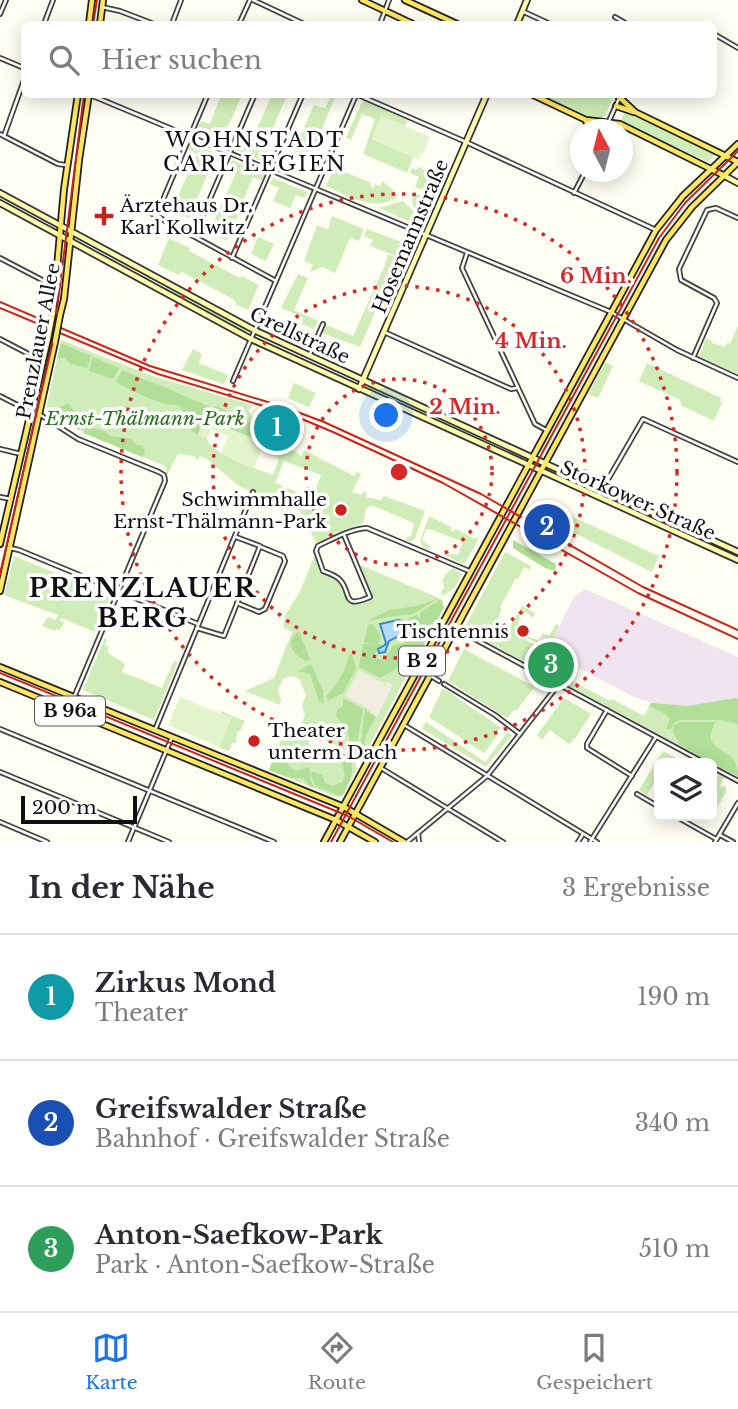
<!DOCTYPE html>
<html lang="de">
<head>
<meta charset="utf-8">
<style>
  :root { --surface:#fff; --page:#f2f2f3; --text:#2b2b33; --muted:#7c7c81; --line:#e1e1e2; --accent:#1a73e8 }
  body { margin:0; font-family:"Libre Baskerville",serif; background:var(--page); color:var(--text) }
  .controls { position:absolute; right:21px; bottom:21px; display:grid; overflow:hidden; border-radius:10px; box-shadow:0 4px 18px #0003 }
  .controls button { width:63px; height:63px; display:grid; place-items:center; padding:0; border:0; border-bottom:2px solid var(--line); background:var(--surface); color:var(--text); font:35px sans-serif }
  .compass { position:absolute; left:570px; top:119px; width:63px; height:63px; border-radius:50%; background:var(--surface); box-shadow:0 4px 18px #0003; rotate:353deg }
  .scale { position:absolute; left:21px; bottom:18px; width:116px; box-sizing:border-box; padding-left:7px; border:4px solid #101010; border-top:0; font-size:19px; line-height:24px; white-space:nowrap; color:#101010; -webkit-text-stroke:5px #fff; paint-order:stroke }
  .you { position:absolute; left:387px; top:416px; width:24px; height:24px; margin:-18px; border:5px solid #fff; border-radius:50%; background:#1a73e8; box-shadow:0 0 0 10px #1a73e833 }
  .badge { display:grid; place-items:center; width:46px; height:46px; border-radius:50%; background:var(--accent); color:#fff; font-size:23px; font-weight:700 }
  .pin { position:absolute; translate:-50% -50%; border:4px solid #fff; box-shadow:0 2px 7px #0006 }
  .list { margin:0; padding:0; list-style:none }
  h2 { display:flex; justify-content:space-between; align-items:center; height:91px; margin:0; padding:0 28px; font-size:30px }
  h2 small { font-size:23px; font-weight:400; color:var(--muted) }
  .list li { display:grid; grid-template-columns:46px 1fr auto; gap:21px; align-items:center; box-sizing:border-box; height:126px; padding:0 28px; border-top:2px solid var(--line) }
  .list b { display:block; font-size:26px; white-space:nowrap }
  .list p { margin:0; font-size:23px; white-space:nowrap; color:var(--muted) }
  .list em { font-size:23px; font-style:normal; color:var(--muted) }
  .icon { flex:none; width:38px; height:38px; fill:none; stroke:currentColor; stroke-width:2; stroke-linecap:round; stroke-linejoin:round }
  .map { position:relative; flex:none; width:738px; height:842px; overflow:hidden }
  .search { position:absolute; background:var(--surface); box-shadow:0 4px 18px #0003; left:21px; right:21px; top:21px; height:77px; display:flex; align-items:center; gap:18px; box-sizing:border-box; padding:0 24px; border-radius:10px; color:var(--muted); font-size:26px }
  .sheet { height:469px; background:var(--surface) }
  nav { display:flex; justify-content:space-around; align-items:center; box-sizing:border-box; height:98px; border-top:2px solid var(--line); background:var(--surface); font-size:19px; color:var(--muted) }
  nav a { display:grid; justify-items:center; gap:4px }
  nav .on { color:var(--accent) }
  .map>svg:first-child { display:block }
</style>
</head>
<body>
<div class="map">
<svg width="738" height="842" viewBox="0 0 738 842">
  <rect width="100%" height="100%" fill="#fffef3"/>
  <!-- industrial -->
  <polygon fill="#efe4ef" points="585,589 738,657 738,699 728,699 688,706 651,703 632,696 537,646 543,636 552,640 574,597"/>
  <!-- green -->
  <g fill="#d0edb9" fill-rule="evenodd">
    <polygon points="272,94 287,95 264,149 273,154 269,164 236,150 241,139 251,143"/>
    <polygon points="221,95 242,95 226,131 234,135 228,148 195,133 201,121 210,124"/>
    <polygon points="324,95 336,95 310,157 294,151 314,105 325,108 330,98"/>
    <path d="M536,95h75l2,4 -8,17c-19,11 -51,-13 -69,-21z"/>
    <polygon points="363,100 408,120 405,126 381,116 372,139 413,157 407,173 363,154 375,119 362,114 351,140 346,137"/>
    <polygon points="627,112 715,155 708,162 621,122 624,113"/>
    <polygon points="191,143 225,157 222,164 213,161 189,218 171,211 197,154 189,150"/>
    <path d="M338,158l7,3 -3,6 4,2 -1,3 26,11 -1,3 4,2 1,-4 5,2 2,-5 11,9 4,7c-23,16 -48,-1 -71,-11z"/>
    <polygon points="232,160 265,174 262,181 253,177 227,241 209,232 237,171 229,167"/>
    <polygon points="418,167 435,174 434,178 437,175 444,178 437,196 415,187 419,177 410,173 412,168 416,170"/>
    <polygon points="273,178 307,192 305,198 296,195 290,208 273,201 279,188 270,184"/>
    <polygon points="415,194 435,199 425,224 413,206 412,195"/>
    <polygon points="403,201 414,212 419,226 379,208"/>
    <polygon points="332,216 364,229 359,241 350,238 335,273 323,267 310,272 313,265 304,261 317,225 328,230"/>
    <polygon points="367,229 415,247 412,253 403,249 399,257 370,246 373,240 364,236"/>
    <polygon points="258,237 274,244 266,261 251,254"/>
    <path d="M169,238l21,10 -1,3c19,10 32,17 51,27l2,-2 17,9 -11,25 -13,-6 1,-2 -3,-3 -49,-26 -3,-1 -2,3 -21,-10z"/>
    <polygon points="388,254 398,259 360,347 322,333 326,325 353,336 385,265"/>
    <polygon points="298,274 308,278 294,310 318,321 314,329 302,324 303,317 281,308"/>
    <polygon points="148,276 247,329 245,333 164,290 166,287 151,279 146,279"/>
    <polygon points="609,321 612,322 542,452 539,451"/>
    <polygon points="738,326 738,374 699,357 706,338 712,341 712,343 725,347 727,343 730,344"/>
    <path d="M61,340l91,36 100,29 -3,6 7,13 45,32 3,-6 50,26 3,-4 4,2 -9,18 10,3 1,-4 3,1v5l15,3 3,-4 41,15 -10,27 -4,4 -5,-1 1,-4 4,-1 3,-13 -43,-18 -5,4 -3,14 -35,13 -2,5 -10,2 -13,-27 -5,-7 -58,-22 -33,-28 -7,-3 -2,4 -5,-4 -15,-2 -11,21 -2,-9 -100,-42 -19,-15zM214,423l66,27 -3,8 2,1 -6,16c-12,-4 -65,-23 -66,-36 0,-4 5,-12 7,-16zM284,461l37,14 -9,23 -37,-15z"/>
    <polygon points="193,349 202,354 199,363 228,375 224,384 182,370"/>
    <polygon points="605,362 613,366 598,398 588,394"/>
    <polygon points="647,363 721,398 720,401 722,402 714,421 682,406 680,400 639,381"/>
    <polygon points="294,383 316,393 309,407 288,398"/>
    <polygon points="366,384 523,456 506,449 522,459 364,388"/>
    <polygon points="551,507 659,556 652,572 545,518"/>
    <polygon points="429,516 451,527 451,532 456,529 473,538 479,538 465,563 462,564 445,555 445,553 458,555 463,542 430,529 426,530 422,540 431,547 430,550 424,548 420,541"/>
    <polygon points="505,552 531,566 530,570 524,567 518,579 516,578 500,607 502,609 496,622 509,629 522,606 535,613 533,618 526,612 520,615 518,624 523,627 521,638 528,636 539,641 543,633 549,636 556,624 559,626 552,640 543,636 538,643 527,638 526,640 578,668 572,681 610,701 612,699 644,716 651,703 688,706 728,699 738,699 738,777 464,629"/>
    <path d="M315,555l7,17 16,8 10,22 7,2 16,-6 -11,-33 79,33 5,7 -80,151 -4,3 -23,-14 -38,-15 6,-15 -3,-9 4,-11 -7,-16 -8,-3 -8,3 -5,11 3,9 -1,6 -35,-14 29,-13 18,-46 -8,-4c-3,-14 10,-24 15,-35 6,-12 10,-25 16,-38z"/>
    <polygon points="14,556 110,596 95,632 61,618 60,621 64,622 60,630 56,629 55,631 42,626 48,617 56,620 58,615 4,595"/>
    <polygon points="476,567 478,568 399,715 397,714"/>
    <polygon points="453,568 462,574 454,589 442,596 441,593 444,587 442,581 446,574"/>
    <polygon points="482,570 484,571 405,718 402,717"/>
    <polygon points="105,638 107,639 105,645 109,647 107,652 125,664 122,672 162,688 174,661 178,662 154,720 83,690"/>
    <polygon points="464,649 533,686 534,688 516,711 514,710 507,718 448,681"/>
    <polygon points="443,688 512,735 486,767 422,729 426,722 485,762 507,733 500,728 496,733 498,735 484,753 429,717"/>
    <polygon points="564,698 591,714 576,737 569,744 550,730 542,740 537,735"/>
    <polygon points="221,711 245,721 241,730 237,732 236,743 232,743 229,751 219,747 231,718 220,713"/>
    <polygon points="285,730 309,737 309,744 321,752 332,754 334,748 355,759 357,769 342,796 336,797 269,770"/>
    <polygon points="663,751 685,763 659,763 659,782 656,780 647,795 639,790"/>
    <polygon points="719,774 724,777 719,787 725,786 726,792 712,816 712,781 715,782"/>
  </g>
  <!-- forest -->
  <g fill="#b1df97">
    <polygon points="61,343 91,356 87,368 70,364 65,358 57,358"/>
    <polygon points="93,357 119,368 113,379 89,371"/>
    <path d="M122,370l26,11 1,2 1,-2 63,27 3,-2c26,11 47,21 65,43l-75,-30 -9,16 -10,-8 -1,-12 -7,-10c-18,1 -47,-14 -63,-23z"/>
    <polygon points="68,403 83,423 80,430 65,424 48,412"/>
    <polygon points="86,427 105,431 110,436 132,439 136,445 143,446 145,454 142,457 83,433"/>
    <polygon points="513,540 556,564 555,571 545,568 513,548"/>
    <polygon points="439,598 413,614 388,617 366,622 389,610 417,606"/>
    <polygon points="441,599 444,608 417,657 380,678 359,667 363,644 374,644 364,643 368,625 373,624 381,636 379,644 385,645 371,656 381,660 389,653 393,645 404,643 403,638 410,626 408,618 417,615 419,618 421,612"/>
    <path d="M299,631l11,28 -4,2c-13,-6 -23,-19 -7,-30z"/>
    <path d="M352,654l4,14 -13,25 -15,8 -2,-5c11,-11 20,-26 23,-41z"/>
    <polygon points="311,664 323,691 324,704 319,701 310,674 298,671"/>
    <path d="M343,698l20,11 -8,47 -7,-4c6,-19 -5,-25 -12,-37l1,-5 6,-4z"/>
    <polygon points="735,698 738,699 738,724 719,720 679,720 674,723 671,729 666,729 670,719 665,714 649,706 651,703 688,706"/>
    <polygon points="365,707 367,711 376,716 365,738 365,753 359,759"/>
    <path d="M680,722h35l-4,11v8c13,16 27,10 27,36l-58,-32 -7,-13 1,-7z"/>
    <path d="M334,749l15,7c7,16 1,24 -6,39l-4,1 -23,-10 -5,-10 1,-5 10,4 3,8 8,3 9,-4 3,-6 -3,-13 -7,-3 -12,1 6,-8 3,1z"/>
    <path d="M274,757l12,1c2,11 11,16 21,9l3,2v10l4,9 -5,-2 -6,-8h-13l-21,-8z"/>
  </g>
  <!-- pitch -->
  <g fill="#e2f4cb">
    <polygon points="381,116 430,137 423,154 419,153 420,160 372,139"/>
    <polygon points="205,419 280,450 277,458 261,451 254,468 221,454 228,436 211,429 207,439 198,435"/>
    <polygon points="180,697 231,718 219,747 168,725"/>
  </g>
  <!-- plaza -->
  <polygon fill="#f1eee0" points="359,670 381,682 384,682 383,689 387,682 393,685 377,717 370,713 373,705 370,710 345,696"/>
  <!-- water -->
  <path fill="#b4dafb" stroke="#3589d7" stroke-width="2" d="M398,620l8,2c1,13 -8,14 -17,19l-4,11 -6,1 -1,-4 7,-4 1,-2 -6,-19z"/>
  <g fill="none" stroke-linecap="round" stroke-linejoin="round">
    <defs>
      <g id="street">
        <polyline points="253,0 304,24"/>
        <polyline points="102,7 120,11 154,24"/>
        <polyline points="522,11 550,24"/>
        <polyline points="0,14 6,0"/>
        <polyline points="615,17 627,24"/>
        <polyline points="44,24 53,0"/>
        <polyline points="172,24 181,0"/>
        <polyline points="239,24 250,0"/>
        <polyline points="380,24 389,0"/>
        <polyline points="714,34 738,48"/>
        <polyline points="0,58 24,68"/>
        <polyline points="88,94 611,312 677,350 738,378"/>
        <polyline points="356,94 466,142 656,230"/>
        <polyline points="605,130 621,94"/>
        <polyline points="0,134 58,164 66,165"/>
        <polyline points="4,136 24,80"/>
        <polyline points="574,193 585,172"/>
        <polyline points="127,204 138,206 276,281"/>
        <polyline points="156,216 208,94"/>
        <polyline points="194,236 255,94"/>
        <polyline points="467,253 462,268 535,424 548,431"/>
        <polyline points="0,258 46,282 55,283"/>
        <polyline points="232,258 303,94"/>
        <polyline points="384,332 511,389 517,388"/>
        <polyline points="0,339 42,361"/>
        <polyline points="309,356 323,324"/>
        <polyline points="693,358 717,303 714,298 681,280 679,269 707,210 716,208 738,218"/>
        <polyline points="233,381 356,95"/>
        <polyline points="0,396 31,412"/>
        <polyline points="39,414 78,439 159,472 164,475 165,481 75,695"/>
        <polyline points="0,449 21,454"/>
        <polyline points="599,495 643,419 738,462"/>
        <polyline points="0,497 11,499"/>
        <path d="M344,535l26,62c-30,13 -17,-5 -31,-18 -4,-4 -11,-6 -16,-8l-7,-20 2,-5c15,-7 32,-17 49,-18l102,43"/>
        <polyline points="10,548 19,550 198,624"/>
        <polyline points="237,603 259,612 265,609 285,561 283,556 261,547"/>
        <polyline points="197,628 224,636 260,546 236,537"/>
        <polyline points="456,629 705,763"/>
        <polyline points="431,676 439,681"/>
        <polyline points="444,684 495,715 520,734"/>
        <polyline points="607,710 587,744 587,748 632,776"/>
        <polyline points="404,725 597,842"/>
        <polyline points="0,729 274,842"/>
        <polyline points="155,730 253,492"/>
        <polyline points="712,767 738,781"/>
        <polyline points="381,768 503,842"/>
        <polyline points="0,772 169,842"/>
        <polyline points="637,794 659,807"/>
        <polyline points="675,816 716,839"/>
        <polyline points="0,822 47,842"/>
        <polyline points="418,833 419,842"/>
        <polyline points="720,835 733,842"/>
        <polyline points="128,842 172,737"/>
        <polyline points="407,842 487,776 559,684"/>
        <polyline points="578,842 583,834"/>
        <polyline points="590,842 656,737"/>
        <polyline points="715,842 738,803"/>
      </g>
      <g id="secondary">
        <polyline points="517,24 527,0"/>
        <polyline points="723,175 738,183"/>
        <polyline points="0,193 254,330 738,552"/>
        <polyline points="0,203 251,339 738,560"/>
        <polyline points="359,389 487,94"/>
      </g>
      <g id="primary">
        <polyline points="362,0 413,24"/>
        <polyline points="405,0 457,24"/>
        <polyline points="89,24 92,0"/>
        <polyline points="100,24 103,0"/>
        <polyline points="531,94 586,120 620,124 723,175"/>
        <polyline points="616,94 635,112 738,162"/>
        <polyline points="616,106 634,112"/>
        <polyline points="586,121 588,124 599,130"/>
        <polyline points="53,313 64,189 78,94"/>
        <polyline points="60,315 64,299 79,160 89,94"/>
        <polyline points="0,544 48,339"/>
        <polyline points="0,591 55,342"/>
        <polyline points="0,667 344,807 404,842"/>
        <polyline points="0,682 336,820 375,842"/>
        <polyline points="69,710 74,697"/>
        <polyline points="324,842 656,230 683,196 738,144"/>
        <polyline points="340,842 666,240 692,207 738,162"/>
      </g>
    </defs>
    <!-- street casing -->
    <use href="#street" stroke="#434343" stroke-width="6"/>
    <!-- secondary casing -->
    <use href="#secondary" stroke="#323232" stroke-width="8"/>
    <!-- primary casing -->
    <use href="#primary" stroke="#212121" stroke-width="8"/>
    <!-- street -->
    <use href="#street" stroke="#fff" stroke-width="2.5"/>
    <!-- secondary -->
    <use href="#secondary" stroke="#fffdae" stroke-width="4.5"/>
    <!-- primary -->
    <use href="#primary" stroke="#ffe663" stroke-width="4.5"/>
    <!-- tram -->
    <g stroke="#cc221c" stroke-width="2">
      <polyline points="93,24 97,0"/>
      <polyline points="0,302 150,366 284,407 324,422 481,494 643,587 738,630"/>
      <polyline points="0,574 53,341 84,94"/>
      <polyline points="0,673 348,816 393,842"/>
      <polyline points="331,842 659,238 685,203 738,151"/>
    </g>
    <!-- rail -->
    <polyline stroke="#cc221c" stroke-width="2" points="0,308 158,374 290,414 333,432 443,483 638,593 738,639"/>
    <defs>
      <g id="primary-bridge">
        <polyline points="48,339 53,313"/>
        <polyline points="55,342 60,315"/>
      </g>
    </defs>
    <!-- primary-bridge casing -->
    <use href="#primary-bridge" stroke="#212121" stroke-width="8" stroke-linecap="butt"/>
    <!-- primary-bridge -->
    <use href="#primary-bridge" stroke="#ffe663" stroke-width="4.5"/>
  </g>
  <!-- distance rings -->
  <g fill="none" stroke="#d62828" stroke-width="3.5" stroke-dasharray="3.5 7">
    <circle cx="399" cy="472" r="93"/>
    <circle cx="399" cy="472" r="186"/>
    <circle cx="399" cy="472" r="278"/>
  </g>
  <!-- markers -->
  <g fill="#cc221c" stroke="#fff" stroke-width="2.5">
    <path d="M100.5 205.5h7v7h7v7h-7v7h-7v-7h-7v-7h7z"/>
    <circle cx="341" cy="510" r="7"/>
    <circle cx="523" cy="631" r="7"/>
    <circle cx="254" cy="741" r="7"/>
  </g>
  <g text-anchor="middle" stroke-width="7" stroke-linejoin="round" paint-order="stroke">
    <!-- shield labels -->
    <g fill="#fff" stroke="#585858" stroke-width="2">
      <rect x="399" y="646.5" width="46" height="29" rx="5"/>
      <rect x="35" y="696.5" width="70" height="29" rx="5"/>
    </g>
    <g font-size="18" font-weight="bold" fill="#101010">
      <text x="422" y="667">B 2</text>
      <text x="70" y="717">B 96a</text>
    </g>
    <!-- poi labels -->
    <g font-size="19" fill="#101010" stroke="#fff" text-anchor="start">
      <text x="120" y="212">Ärztehaus Dr.<tspan x="120" dy="22">Karl Kollwitz</tspan></text>
      <text x="327" y="506" text-anchor="end">Schwimmhalle<tspan x="327" dy="22">Ernst-Thälmann-Park</tspan></text>
      <text x="509" y="638" text-anchor="end">Tischtennis</text>
      <text x="268" y="737">Theater<tspan x="268" dy="22">unterm Dach</tspan></text>
    </g>
    <!-- street labels -->
    <g font-size="19" fill="#101010" stroke="#fff">
      <text transform="translate(410 236) rotate(-67)" y="7">Hosemannstraße</text>
      <text transform="translate(300 335) rotate(25)" y="7">Grellstraße</text>
      <text transform="translate(38 341) rotate(-79)" y="7">Prenzlauer Allee</text>
      <text transform="translate(638 500) rotate(24)" y="7">Storkower Straße</text>
    </g>
    <!-- park labels -->
    <g font-size="19" font-style="italic" fill="#256e1a" stroke="#fff">
      <text x="145" y="425">Ernst-Thälmann-Park</text>
    </g>
    <!-- neighbourhood labels -->
    <g font-size="21" letter-spacing="2" fill="#101010" stroke="#fff">
      <text x="255" y="147">WOHNSTADT<tspan x="255" dy="24">CARL LEGIEN</tspan></text>
    </g>
    <!-- district labels -->
    <g font-size="26" font-weight="bold" letter-spacing="2" fill="#101010" stroke="#fff">
      <text x="143" y="597">PRENZLAUER<tspan x="143" dy="30">BERG</tspan></text>
    </g>
  </g>
  <circle cx="399" cy="472" r="10" fill="#d62828" stroke="#fff" stroke-width="3.5"/>
  <g font-size="21" text-anchor="middle" font-weight="bold" fill="#d62828" stroke="#fff" stroke-width="7" stroke-linejoin="round" paint-order="stroke">
    <text x="596" y="283">6 Min.</text>
    <text x="531" y="348">4 Min.</text>
    <text x="465" y="414">2 Min.</text>
  </g>
</svg>
<div class="controls">
<button><svg class="icon" aria-label="layers" viewBox="0 0 24 24"><path d="M12 4l9 5-9 5-9-5zM3 14l9 5 9-5"/></svg></button>
</div>
<svg class="compass" viewBox="-18 -18 36 36"><path d="M0-13l5 13h-10z" fill="#e53935"/><path d="M0 13l5-13h-10z" fill="#7c7c81"/></svg>
<div class="scale">200 m</div>
<div class="you"></div>
<div class="pin badge" style="left:277px;top:428px;background:#0f9aa8">1</div>
<div class="pin badge" style="left:547px;top:527px;background:#1a4fb4">2</div>
<div class="pin badge" style="left:551px;top:665px;background:#2e9e5b">3</div>
<div class="search"><svg class="icon" aria-label="search" viewBox="0 0 24 24"><circle cx="10" cy="10" r="6"/><path d="M15 15l6 6"/></svg>Hier suchen</div>
</div>
<section class="sheet">
<h2>In der Nähe<small>3 Ergebnisse</small></h2>
<ul class="list">
<li><span class="badge" style="background:#0f9aa8">1</span><div><b>Zirkus Mond</b><p>Theater</p></div><em>190 m</em></li>
<li><span class="badge" style="background:#1a4fb4">2</span><div><b>Greifswalder Straße</b><p>Bahnhof · Greifswalder Straße</p></div><em>340 m</em></li>
<li><span class="badge" style="background:#2e9e5b">3</span><div><b>Anton-Saefkow-Park</b><p>Park · Anton-Saefkow-Straße</p></div><em>510 m</em></li>
</ul>
</section>
<nav>
<a class="on"><svg class="icon" aria-label="map" viewBox="0 0 24 24"><path d="M3 6l6-2 6 2 6-2v14l-6 2-6-2-6 2zM9 4v14M15 6v14"/></svg>Karte</a>
<a><svg class="icon" aria-label="directions" viewBox="0 0 24 24"><path d="M12 3l9 9-9 9-9-9zM9 14v-3h6M13 9l2 2-2 2"/></svg>Route</a>
<a><svg class="icon" aria-label="saved" viewBox="0 0 24 24"><path d="M7 4h10v16l-5-4-5 4z"/></svg>Gespeichert</a>
</nav>
</body>
</html>
